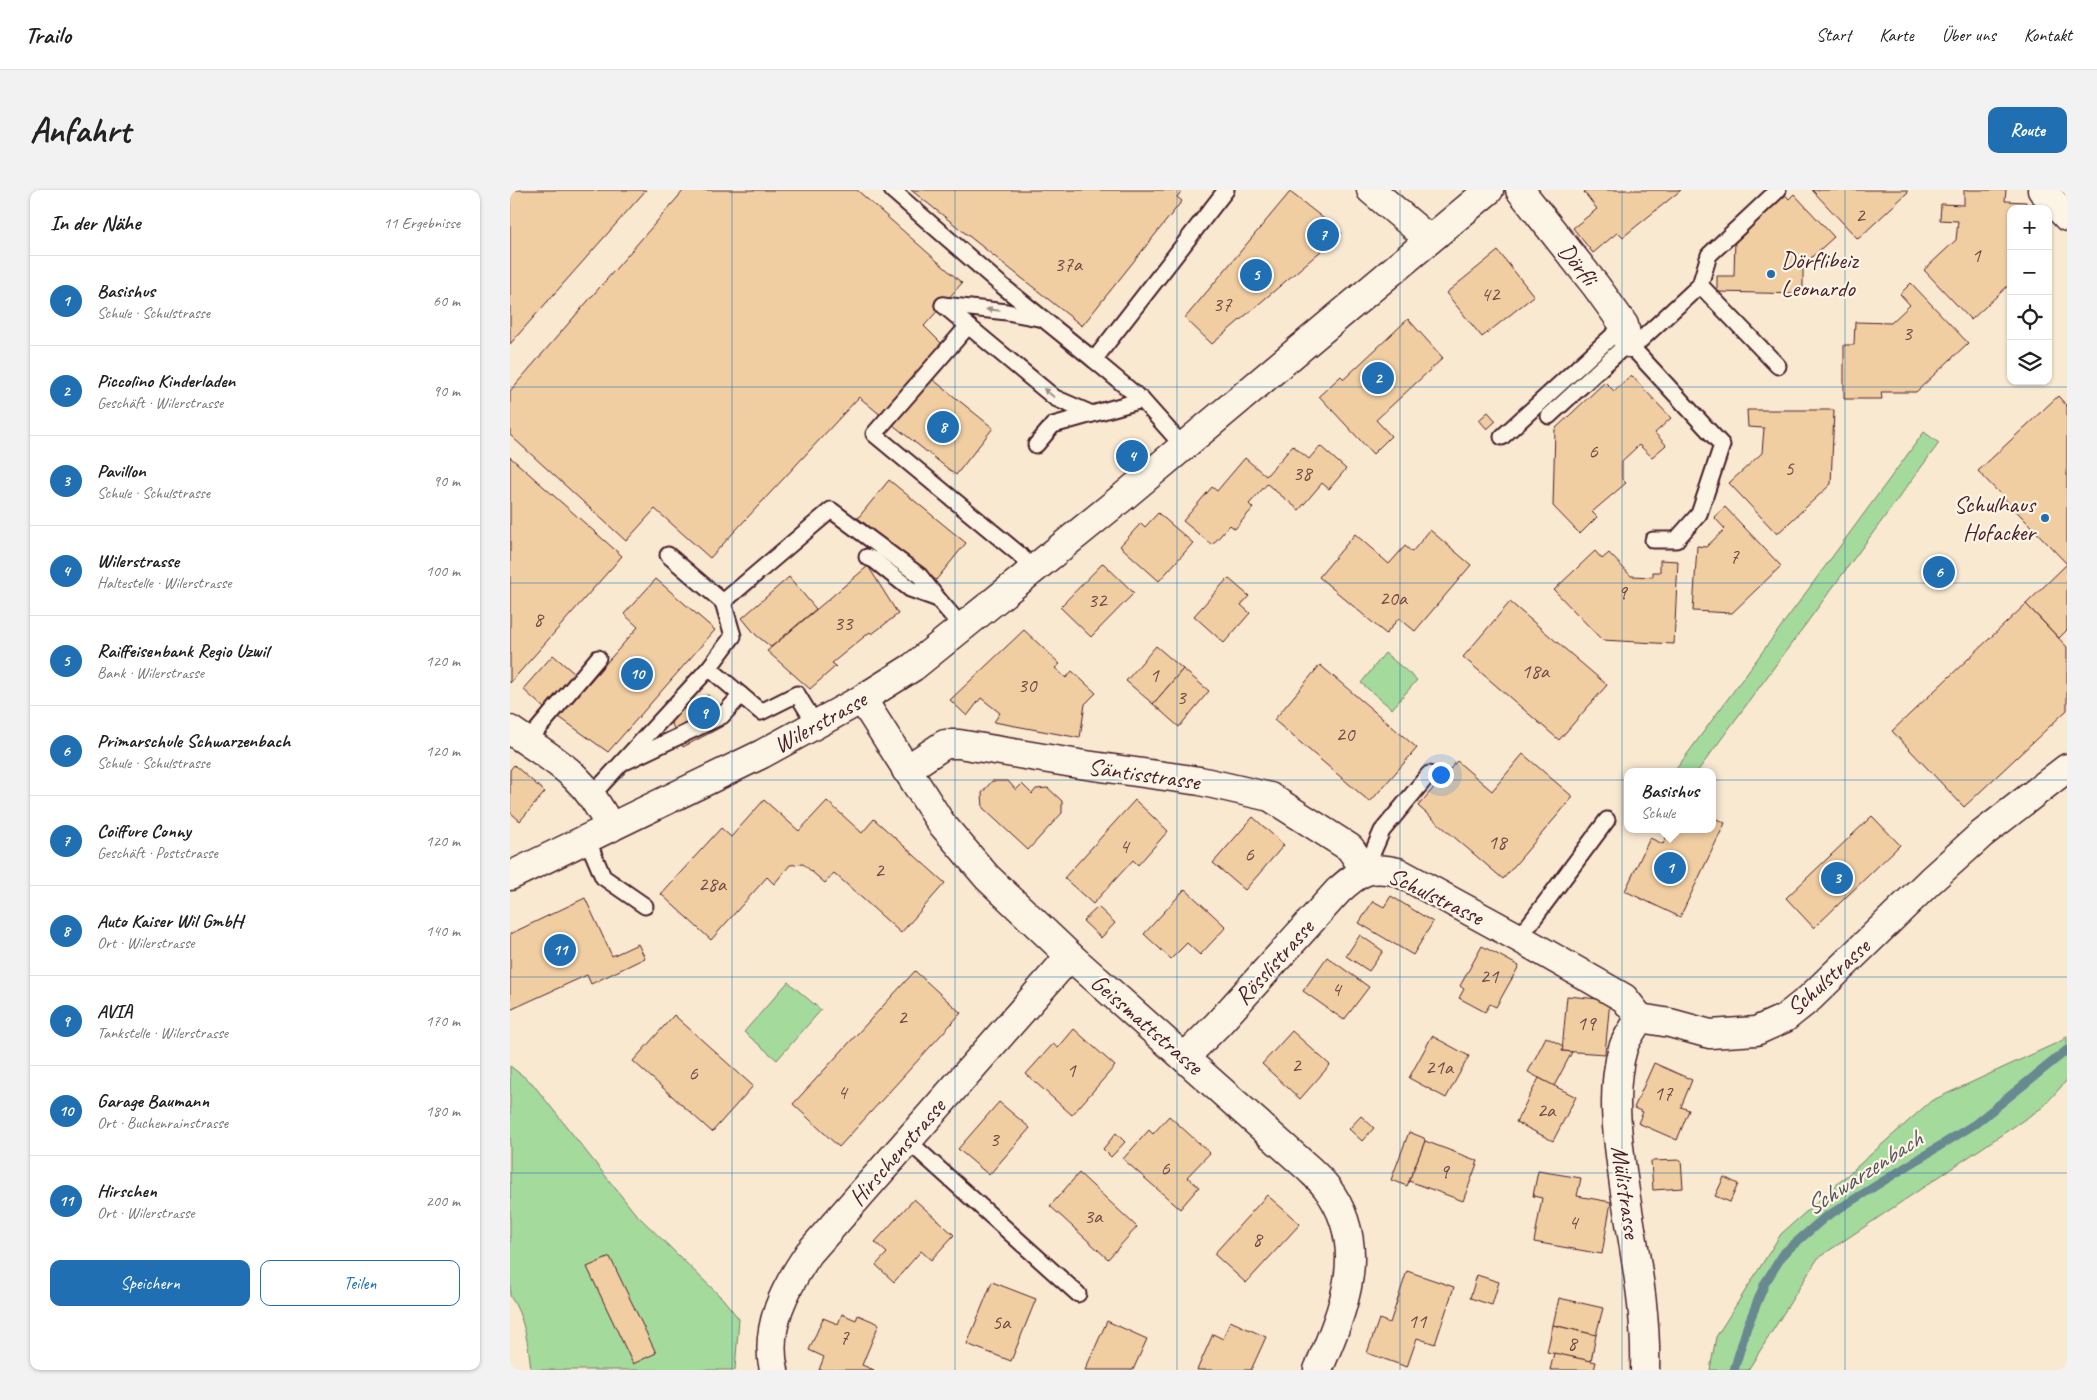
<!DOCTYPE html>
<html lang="de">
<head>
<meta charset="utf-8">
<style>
  :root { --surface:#fff; --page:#f2f2f2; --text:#222; --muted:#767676; --line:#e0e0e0; --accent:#1f6fb2 }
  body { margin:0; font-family:Caveat,sans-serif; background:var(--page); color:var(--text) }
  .controls { position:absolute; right:15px; top:15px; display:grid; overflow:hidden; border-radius:10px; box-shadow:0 1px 4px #0004 }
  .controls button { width:45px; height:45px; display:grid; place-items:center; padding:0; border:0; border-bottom:1px solid var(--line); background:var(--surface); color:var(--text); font:25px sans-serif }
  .you { position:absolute; left:930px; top:584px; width:18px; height:18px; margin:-12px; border:4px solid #fff; border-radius:50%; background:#1a73e8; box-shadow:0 0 0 8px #1a73e833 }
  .badge { display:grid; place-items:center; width:32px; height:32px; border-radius:50%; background:var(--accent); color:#fff; font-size:16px; font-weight:700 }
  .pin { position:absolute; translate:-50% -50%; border:2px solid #fff; box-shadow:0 1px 5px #0006 }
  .popup { position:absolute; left:1114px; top:578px; width:92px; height:65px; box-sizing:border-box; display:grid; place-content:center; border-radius:10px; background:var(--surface); filter:drop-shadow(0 1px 4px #0005); font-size:16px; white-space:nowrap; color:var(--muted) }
  .popup b { font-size:19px; color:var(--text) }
  .popup::after { content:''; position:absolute; left:50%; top:100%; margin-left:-10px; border:10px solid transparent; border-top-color:var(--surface) }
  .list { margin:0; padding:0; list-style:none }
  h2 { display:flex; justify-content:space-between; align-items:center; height:65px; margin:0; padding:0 20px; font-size:21px }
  h2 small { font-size:16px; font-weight:400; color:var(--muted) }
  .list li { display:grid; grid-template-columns:32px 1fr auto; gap:15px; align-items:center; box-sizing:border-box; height:90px; padding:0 20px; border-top:1px solid var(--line) }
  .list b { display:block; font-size:19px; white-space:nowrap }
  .list p { margin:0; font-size:16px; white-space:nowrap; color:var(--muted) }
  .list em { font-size:16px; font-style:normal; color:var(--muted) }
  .actions { display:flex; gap:10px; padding:15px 20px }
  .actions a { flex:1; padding:11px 0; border:1px solid var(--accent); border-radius:10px; text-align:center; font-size:18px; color:var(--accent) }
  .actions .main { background:var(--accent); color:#fff }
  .icon { flex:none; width:28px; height:28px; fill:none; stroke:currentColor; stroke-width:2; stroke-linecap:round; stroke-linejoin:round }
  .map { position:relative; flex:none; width:1557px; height:1180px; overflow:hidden; border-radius:10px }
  header { display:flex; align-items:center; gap:30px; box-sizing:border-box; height:70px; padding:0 25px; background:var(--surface); border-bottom:1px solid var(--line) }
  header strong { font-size:24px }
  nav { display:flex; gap:28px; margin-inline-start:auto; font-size:18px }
  .intro { display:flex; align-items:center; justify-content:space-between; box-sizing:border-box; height:120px; padding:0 30px }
  h1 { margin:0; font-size:35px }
  .button { padding:12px 22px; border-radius:10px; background:var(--accent); color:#fff; font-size:18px; font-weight:700 }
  main { display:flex; gap:30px; padding:0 30px }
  aside { flex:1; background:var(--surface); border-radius:10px; box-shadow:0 1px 4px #0004 }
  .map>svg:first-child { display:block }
</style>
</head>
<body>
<header>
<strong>Trailo</strong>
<nav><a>Start</a><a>Karte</a><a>Über uns</a><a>Kontakt</a></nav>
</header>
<div class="intro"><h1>Anfahrt</h1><a class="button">Route</a></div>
<main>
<aside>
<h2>In der Nähe<small>11 Ergebnisse</small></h2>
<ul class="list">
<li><span class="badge">1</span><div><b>Basishus</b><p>Schule · Schulstrasse</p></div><em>60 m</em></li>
<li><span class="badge">2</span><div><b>Piccolino Kinderladen</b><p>Geschäft · Wilerstrasse</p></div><em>90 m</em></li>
<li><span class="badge">3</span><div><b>Pavillon</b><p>Schule · Schulstrasse</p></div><em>90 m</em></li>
<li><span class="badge">4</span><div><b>Wilerstrasse</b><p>Haltestelle · Wilerstrasse</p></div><em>100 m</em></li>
<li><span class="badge">5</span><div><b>Raiffeisenbank Regio Uzwil</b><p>Bank · Wilerstrasse</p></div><em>120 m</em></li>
<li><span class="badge">6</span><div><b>Primarschule Schwarzenbach</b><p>Schule · Schulstrasse</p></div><em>120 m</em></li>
<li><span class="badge">7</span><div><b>Coiffure Conny</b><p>Geschäft · Poststrasse</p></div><em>120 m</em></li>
<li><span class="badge">8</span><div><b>Auto Kaiser Wil GmbH</b><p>Ort · Wilerstrasse</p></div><em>140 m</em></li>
<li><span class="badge">9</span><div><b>AVIA</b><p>Tankstelle · Wilerstrasse</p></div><em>170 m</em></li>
<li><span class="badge">10</span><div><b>Garage Baumann</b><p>Ort · Buchenrainstrasse</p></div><em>180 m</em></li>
<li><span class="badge">11</span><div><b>Hirschen</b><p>Ort · Wilerstrasse</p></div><em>200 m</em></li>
</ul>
<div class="actions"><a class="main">Speichern</a><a>Teilen</a></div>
</aside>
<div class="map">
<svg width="1557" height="1180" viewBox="0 0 1557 1180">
  <rect width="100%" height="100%" fill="#f9e9d1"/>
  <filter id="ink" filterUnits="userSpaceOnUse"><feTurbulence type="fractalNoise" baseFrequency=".02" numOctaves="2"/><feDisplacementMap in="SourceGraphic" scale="10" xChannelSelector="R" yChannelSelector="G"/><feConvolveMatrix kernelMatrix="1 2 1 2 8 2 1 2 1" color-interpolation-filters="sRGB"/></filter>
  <g filter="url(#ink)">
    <!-- green -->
    <g fill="#a5da9d" stroke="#787c64">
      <polygon points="1414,242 1429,253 1187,582 1164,582"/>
      <polygon points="875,463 907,490 882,519 851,493"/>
      <polygon points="278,792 311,820 267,870 234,842"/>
      <polygon points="1557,846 1557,890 1533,917 1308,1068 1238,1180 1200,1180 1206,1147 1271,1044 1421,911 1551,851"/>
      <path d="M0,876l22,17 102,129 89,87 16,20 -4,51h-204c-2,-23 -7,-55 -21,-74z"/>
    </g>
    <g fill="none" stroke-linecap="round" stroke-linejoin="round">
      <!-- stream -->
      <polyline stroke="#698991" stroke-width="9" points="1224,1180 1237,1137 1255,1093 1274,1063 1314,1028 1465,934 1557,860"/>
    </g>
    <!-- building -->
    <g fill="#f1cea2" stroke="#4a1f2b">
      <polygon points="0,0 136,0 0,154"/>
      <polygon points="174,0 347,0 452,93 414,136 435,157 373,227 349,207 200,368 145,319 116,351 0,245 0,201"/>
      <polygon points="401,0 672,0 667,7 672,11 572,136"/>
      <polygon points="1076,0 1171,0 1113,47 1108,42 1083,63 1063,38 1087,19 1074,2"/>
      <polygon points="1302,0 1396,0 1398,2 1348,49"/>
      <polygon points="1454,0 1496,0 1495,11 1516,12 1516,19 1501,19 1501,93 1461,130 1414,80 1446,50 1448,31 1430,30 1431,14 1454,15"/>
      <polygon points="780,2 832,43 702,154 675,128"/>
      <polygon points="1273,2 1279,9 1284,4 1324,47 1293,75 1293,104 1207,102 1207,86 1224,86 1225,47"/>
      <polygon points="988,61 1024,106 972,147 936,103"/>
      <polygon points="1401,93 1458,153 1406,202 1371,202 1372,209 1334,209 1334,155 1344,155 1345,132 1381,133 1400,115 1390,104"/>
      <polygon points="898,129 933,168 866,230 881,246 863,264 809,206 831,186 834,189"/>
      <polygon points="1121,185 1161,228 1145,243 1156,255 1142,267 1129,255 1112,271 1112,289 1116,293 1082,322 1087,327 1070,344 1043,316 1045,239 1095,192 1104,201"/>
      <polygon points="421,188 483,238 446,285 383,235"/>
      <polygon points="1548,206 1557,216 1557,374 1468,281"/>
      <polygon points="1237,220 1324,220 1321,294 1267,344 1219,293 1252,263 1254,238 1238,237"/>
      <polygon points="978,222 986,231 977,239 969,230"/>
      <polygon points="623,248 628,253 616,265 610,259"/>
      <polygon points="783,256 799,269 810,256 836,279 819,299 812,293 789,320 757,294 739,314 743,318 725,339 720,335 702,355 673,331 702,297 707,301 735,268 756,286"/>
      <polygon points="0,267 112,366 0,493"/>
      <polygon points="379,290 456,353 426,390 348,328"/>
      <polygon points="1215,317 1271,376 1222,423 1183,421 1187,356 1196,357 1215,339 1204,327"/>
      <polygon points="648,323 683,353 649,391 610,356 631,333 635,337"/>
      <polygon points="920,340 961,375 905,441 889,428 876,444 809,387 845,344 879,374 895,356 902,362"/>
      <polygon points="1085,361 1092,369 1099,363 1121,386 1143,387 1143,382 1150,382 1150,370 1168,371 1164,454 1092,450 1044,400"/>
      <polygon points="593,373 624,403 581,447 550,417"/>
      <polygon points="1557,374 1557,440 1549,448 1516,414"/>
      <polygon points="358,376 388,424 362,444 360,442 322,473 326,476 300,499 257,461"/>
      <polygon points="279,387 306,419 261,457 246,445 232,428"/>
      <polygon points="718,388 739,406 731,415 740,423 714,453 684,426"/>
      <polygon points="146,389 205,440 98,562 49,527 128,437 114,424"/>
      <polygon points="1000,412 1097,495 1049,550 953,467"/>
      <polygon points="1516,414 1557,457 1557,520 1454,617 1382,541"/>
      <polygon points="514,440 550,474 545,478 556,488 562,481 586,503 575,514 570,548 484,532 490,523 471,508 457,526 440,510"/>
      <polygon points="646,456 673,479 643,514 616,491"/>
      <polygon points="43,465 65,484 35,519 13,499"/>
      <polygon points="810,475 907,558 860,612 764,530"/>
      <polygon points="673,479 699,501 669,537 643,514"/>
      <polygon points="198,505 213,536 173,557 157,524"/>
      <polygon points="1013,564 1063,607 993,689 908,616 947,571 982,601"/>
      <polygon points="4,575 35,602 10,631 0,622 0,580"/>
      <polygon points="482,591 498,591 506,600 512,594 522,604 526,599 538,598 552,611 552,623 518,660 473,618 472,603"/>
      <polygon points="254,610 289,641 317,611 352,643 364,629 435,693 391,743 324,683 315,693 293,674 280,675 264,694 257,687 201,750 151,704 211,638 221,647"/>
      <polygon points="625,610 658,641 628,675 623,670 583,714 554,688"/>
      <polygon points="1362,626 1390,655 1304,738 1276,708"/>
      <polygon points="743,627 774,655 735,700 703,673"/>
      <polygon points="1202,627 1215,633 1170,727 1115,701 1140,648 1153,654 1160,639 1202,639"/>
      <polygon points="675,699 716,737 690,765 677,753 661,769 634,744"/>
      <polygon points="881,706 923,732 903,765 849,733 863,711 874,717"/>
      <polygon points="75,708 102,766 128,754 135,768 81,794 77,785 0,820 0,744"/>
      <polygon points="588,717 605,733 591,748 573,731"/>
      <polygon points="850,745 873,761 859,781 836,766"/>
      <polygon points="972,756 1009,776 986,817 980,814 975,822 949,808 954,799 950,796"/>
      <polygon points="817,767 859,797 834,830 793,801"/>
      <polygon points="405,781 451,823 329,957 283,914"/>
      <polygon points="1057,806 1100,810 1095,864 1052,861"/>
      <polygon points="164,825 243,896 202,942 123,871"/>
      <polygon points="564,839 605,876 562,925 516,884 543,854 548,858"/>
      <polygon points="782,841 820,875 790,909 752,874"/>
      <polygon points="922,846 959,866 936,908 899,888"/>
      <polygon points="1036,847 1053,856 1052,861 1062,862 1044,896 1018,882"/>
      <polygon points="1144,873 1182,890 1171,917 1179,920 1167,950 1128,933 1133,922 1124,918"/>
      <polygon points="1029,888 1066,907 1043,951 1006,932"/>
      <polygon points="489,912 520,938 479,985 448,959"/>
      <polygon points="659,926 700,963 677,987 689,997 670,1019 613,969 639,940 643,944"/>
      <polygon points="851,926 864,938 852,951 839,939"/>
      <polygon points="899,942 914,948 915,951 897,996 881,990"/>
      <polygon points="606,943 615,952 601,967 593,959"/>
      <polygon points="915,951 968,971 953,1011 899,991"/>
      <polygon points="1171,970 1173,998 1143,1000 1141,971"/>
      <polygon points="1028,981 1071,988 1067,1006 1101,1012 1092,1064 1024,1052 1032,1008 1023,1006"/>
      <polygon points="569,983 627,1037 598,1069 540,1016"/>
      <polygon points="1214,987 1228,994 1220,1012 1205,1006"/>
      <polygon points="757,1005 790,1034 736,1093 704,1064"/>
      <polygon points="404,1009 444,1045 421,1070 411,1061 384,1092 366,1075 377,1063 365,1052"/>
      <polygon points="100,1067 146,1163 123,1174 77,1077"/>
      <polygon points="897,1081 944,1097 925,1154 907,1148 897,1177 857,1163 869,1129 880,1133"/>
      <polygon points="967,1085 989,1092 982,1115 960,1108"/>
      <polygon points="482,1092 526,1109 501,1171 457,1154"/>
      <polygon points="1049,1108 1093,1118 1086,1145 1043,1135"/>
      <polygon points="332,1124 346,1130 348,1125 369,1134 352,1175 364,1180 309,1180 314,1167 299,1160 313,1128 328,1134"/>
      <polygon points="597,1131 637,1149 623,1180 575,1180"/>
      <polygon points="720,1131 756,1147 741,1180 687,1180 703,1144 713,1149"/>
      <polygon points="1043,1135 1086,1145 1081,1171 1037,1162"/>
      <polygon points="1044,1163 1086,1172 1084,1180 1040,1180"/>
    </g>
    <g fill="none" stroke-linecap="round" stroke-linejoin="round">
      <defs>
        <g id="service">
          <polyline points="382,0 490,94 584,170"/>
          <polyline points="1190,95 1268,176"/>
          <polyline points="433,115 545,208 582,224"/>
          <polyline points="433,115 497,122 528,128"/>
          <polyline points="458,136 364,244 509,364 523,380"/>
          <polyline points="1122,158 1190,95 1199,65 1268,0"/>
          <polyline points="1039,226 1118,153 1212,255 1189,324 1166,350 1143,350"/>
          <polyline points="992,247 1114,135"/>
          <polyline points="526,255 543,235 632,210"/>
          <polyline points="673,256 632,210 584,170 716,0"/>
          <polyline points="158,365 213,412"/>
          <polyline points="357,367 364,370 400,399 428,409 453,438"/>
          <polyline points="306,535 287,504 251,522 199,478 223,446 213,412 321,320 410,386 428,409"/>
          <polyline points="17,552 88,468"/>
          <polyline points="117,571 212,526 231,505"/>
          <polyline points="82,605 199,478"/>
          <polyline points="77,649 93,687 135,716"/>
          <polyline points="855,680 872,641 919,584"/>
          <polyline points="1009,748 1097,630"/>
          <polyline points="397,950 568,1104"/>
        </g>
        <g id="minor">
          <polyline points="861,0 919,49"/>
          <polyline points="1010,0 1086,96 1114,135 1118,153"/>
          <polyline points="1532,0 1557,27"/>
          <path d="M352,509l79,124 46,54 83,79 239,213c6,6 13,12 18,19 44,59 16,123 -9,182"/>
          <path d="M0,540c45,31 76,45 100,98"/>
          <polyline points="396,580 435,554 449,554 569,574 690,591 760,607 840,658 855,680"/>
          <path d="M1130,828c-6,10 -14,20 -17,30 -13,44 -5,93 1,137 9,61 23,123 21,185"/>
          <path d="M675,867l33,-33 120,-133c21,-19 31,-26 60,-19l121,66 105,60 16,20 30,5 40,11 46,-3 29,-13 25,-20 120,-117 52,-47 85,-66"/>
          <path d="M264,1180c-10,-43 11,-82 35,-117l261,-297"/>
        </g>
        <polyline id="secondary" points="0,686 252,564 352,509 403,477 613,307 979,0"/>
      </defs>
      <!-- service casing -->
      <use href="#service" stroke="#4a1f2b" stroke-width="19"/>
      <!-- minor casing -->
      <use href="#minor" stroke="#4a1f2b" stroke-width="31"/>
      <!-- secondary casing -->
      <use href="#secondary" stroke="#4a1f2b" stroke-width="31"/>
      <!-- service -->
      <use href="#service" stroke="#fcf5e5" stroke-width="15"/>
      <!-- minor -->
      <use href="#minor" stroke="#fcf5e5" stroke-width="28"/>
      <!-- secondary -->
      <use href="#secondary" stroke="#fcf5e5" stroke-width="28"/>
    </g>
    <!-- one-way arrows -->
    <defs><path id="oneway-solid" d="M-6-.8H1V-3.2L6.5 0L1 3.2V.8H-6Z" transform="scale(1.25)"/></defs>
    <g fill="#a38a88">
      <use href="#oneway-solid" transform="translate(483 120) rotate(-174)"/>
      <use href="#oneway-solid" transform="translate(539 203) rotate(-141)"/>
    </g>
  </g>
  <!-- grid -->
  <path fill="none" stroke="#1f6fb2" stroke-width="1" stroke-opacity="0.55" d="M222,0v1180M445,0v1180M667,0v1180M890,0v1180M1112,0v1180M1335,0v1180M0,197h1557M0,393h1557M0,590h1557M0,787h1557M0,983h1557"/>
  <!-- markers -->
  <g fill="#1f6fb2" stroke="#fcf5e5" stroke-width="2">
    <circle cx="1261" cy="84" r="5"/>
    <circle cx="1535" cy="328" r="5"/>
  </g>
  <g text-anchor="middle" stroke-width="4.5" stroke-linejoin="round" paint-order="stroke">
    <!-- number labels -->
    <g font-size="21" fill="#744b49">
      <text x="1350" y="32">2</text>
      <text x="1466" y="72">1</text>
      <text x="558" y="81">37a</text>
      <text x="980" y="111">42</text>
      <text x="712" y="121">37</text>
      <text x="1397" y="150">3</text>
      <text x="1083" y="268">6</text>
      <text x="1279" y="285">5</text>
      <text x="792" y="290">38</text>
      <text x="1224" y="373">7</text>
      <text x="1112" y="409">9</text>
      <text x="883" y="415">20a</text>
      <text x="587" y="417">32</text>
      <text x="28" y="436">8</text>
      <text x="333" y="440">33</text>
      <text x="1025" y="488">18a</text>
      <text x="644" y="492">1</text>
      <text x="517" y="502">30</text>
      <text x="671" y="514">3</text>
      <text x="835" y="551">20</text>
      <text x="987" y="659">18</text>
      <text x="614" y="663">4</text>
      <text x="739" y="671">6</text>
      <text x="369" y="687">2</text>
      <text x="202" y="701">28a</text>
      <text x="979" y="793">21</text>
      <text x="826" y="806">4</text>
      <text x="392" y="834">2</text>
      <text x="1076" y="840">19</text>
      <text x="786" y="882">2</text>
      <text x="929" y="884">21a</text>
      <text x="561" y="887">1</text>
      <text x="183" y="890">6</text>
      <text x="332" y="909">4</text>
      <text x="1153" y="910">17</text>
      <text x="1036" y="927">2a</text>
      <text x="484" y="956">3</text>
      <text x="655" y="985">6</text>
      <text x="934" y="988">9</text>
      <text x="583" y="1033">3a</text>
      <text x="1063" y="1039">4</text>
      <text x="747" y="1056">8</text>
      <text x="907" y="1138">11</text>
      <text x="491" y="1139">5a</text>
      <text x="334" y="1154">7</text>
      <text x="1062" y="1160">8</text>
    </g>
    <!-- poi labels -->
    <g font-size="24" fill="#4a1f2b" stroke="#fcf5e5" text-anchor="start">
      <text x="1271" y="78">Dörflibeiz<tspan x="1271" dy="28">Leonardo</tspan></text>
      <text x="1525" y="322" text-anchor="end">Schulhaus<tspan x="1525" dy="28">Hofacker</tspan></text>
    </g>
    <!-- street labels -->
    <g font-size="24" fill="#4a1f2b" stroke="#fcf5e5">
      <text transform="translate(1068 74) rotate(51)" y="8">Dörfli</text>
      <text transform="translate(310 532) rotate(-29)" y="8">Wilerstrasse</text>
      <text transform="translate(634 584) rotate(8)" y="8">Säntisstrasse</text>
      <text transform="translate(926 706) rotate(26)" y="8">Schulstrasse</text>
      <text transform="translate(764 772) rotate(-48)" y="8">Rösslistrasse</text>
      <text transform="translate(1318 787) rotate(-42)" y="8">Schulstrasse</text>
      <text transform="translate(637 834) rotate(41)" y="8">Geissmattstrasse</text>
      <text transform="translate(387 962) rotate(-49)" y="8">Hirschenstrasse</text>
      <text transform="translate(1116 1002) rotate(82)" y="8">Mülistrasse</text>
    </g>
    <!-- water labels -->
    <g font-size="25" font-style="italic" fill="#59545e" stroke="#fcf5e5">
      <text transform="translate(1353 982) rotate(-33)" y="9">Schwarzenbach</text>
    </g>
  </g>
</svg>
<div class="controls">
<button>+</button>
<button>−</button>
<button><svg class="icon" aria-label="locate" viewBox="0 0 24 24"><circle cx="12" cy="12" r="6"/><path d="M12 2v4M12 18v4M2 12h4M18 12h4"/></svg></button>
<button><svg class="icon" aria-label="layers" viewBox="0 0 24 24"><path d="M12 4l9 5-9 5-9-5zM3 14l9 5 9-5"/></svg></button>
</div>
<div class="you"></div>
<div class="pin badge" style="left:1160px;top:678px">1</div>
<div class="popup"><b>Basishus</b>Schule</div>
<div class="pin badge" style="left:868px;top:188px">2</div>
<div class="pin badge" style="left:1327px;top:688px">3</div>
<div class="pin badge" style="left:622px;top:266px">4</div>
<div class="pin badge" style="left:746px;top:85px">5</div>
<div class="pin badge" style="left:1429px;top:382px">6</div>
<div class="pin badge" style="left:813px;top:45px">7</div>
<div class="pin badge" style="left:433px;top:237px">8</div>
<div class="pin badge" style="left:194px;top:523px">9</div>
<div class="pin badge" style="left:127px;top:484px">10</div>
<div class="pin badge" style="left:50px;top:760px">11</div>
</div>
</main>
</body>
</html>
